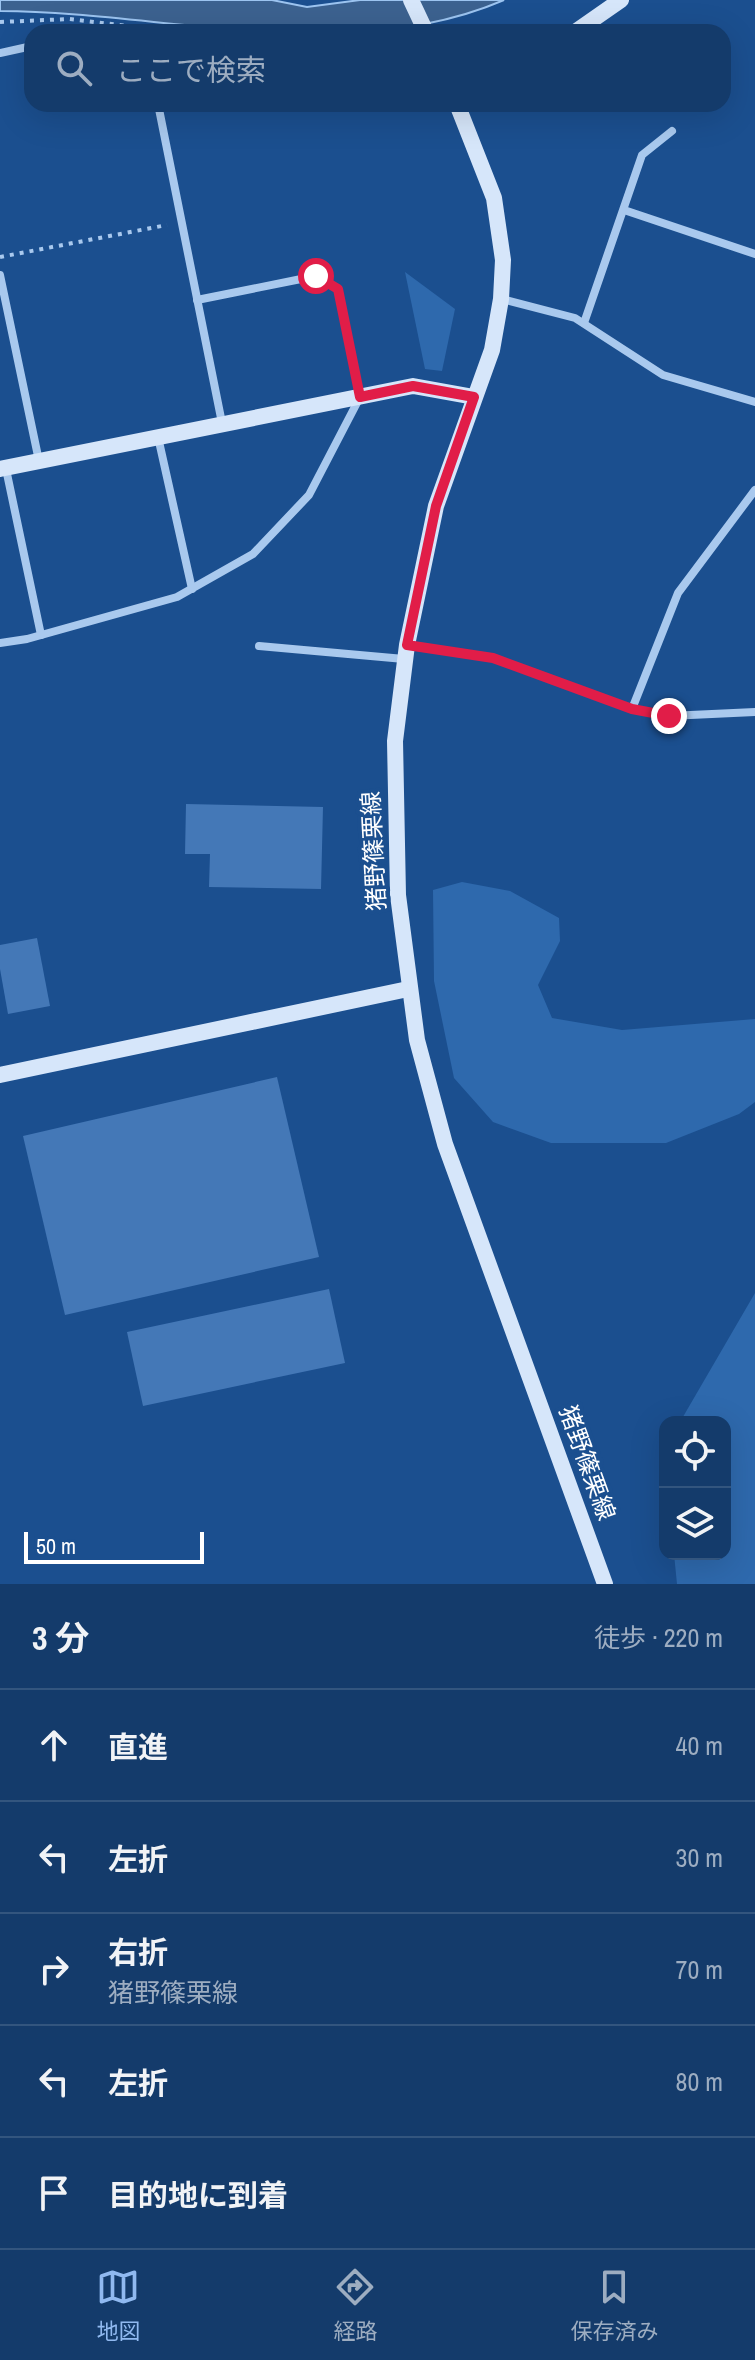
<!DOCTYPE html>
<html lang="ja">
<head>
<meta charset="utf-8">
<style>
  :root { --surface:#143b6b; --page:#1d4271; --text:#f1f3f6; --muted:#9dadc1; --line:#33557e; --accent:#90b9f0 }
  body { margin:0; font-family:"Archivo Narrow","Noto Sans JP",sans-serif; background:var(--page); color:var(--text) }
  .controls { position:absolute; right:24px; bottom:24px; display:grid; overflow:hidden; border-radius:16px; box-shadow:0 8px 32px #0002 }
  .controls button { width:72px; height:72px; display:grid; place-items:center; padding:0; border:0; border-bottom:2px solid var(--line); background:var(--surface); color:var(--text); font:40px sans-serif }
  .scale { position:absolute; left:24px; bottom:20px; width:180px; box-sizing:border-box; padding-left:8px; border:4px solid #fff; border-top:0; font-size:22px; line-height:28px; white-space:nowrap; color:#fff; -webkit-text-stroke:6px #1b4f8f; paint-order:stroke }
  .stop { position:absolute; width:24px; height:24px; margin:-18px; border:6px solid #e11d48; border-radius:50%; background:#fff }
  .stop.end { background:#e11d48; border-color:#fff; box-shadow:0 2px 8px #0008 }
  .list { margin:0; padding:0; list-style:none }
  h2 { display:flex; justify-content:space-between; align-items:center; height:104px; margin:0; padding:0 32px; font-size:34px }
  h2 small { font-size:26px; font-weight:400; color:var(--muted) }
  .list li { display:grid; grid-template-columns:52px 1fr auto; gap:24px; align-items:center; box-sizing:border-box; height:112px; padding:0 32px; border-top:2px solid var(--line) }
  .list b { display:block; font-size:30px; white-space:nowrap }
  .list p { margin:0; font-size:26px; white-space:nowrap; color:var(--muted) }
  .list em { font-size:26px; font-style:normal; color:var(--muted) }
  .icon { flex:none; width:44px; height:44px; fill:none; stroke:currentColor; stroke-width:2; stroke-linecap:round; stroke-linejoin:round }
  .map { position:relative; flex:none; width:755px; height:1584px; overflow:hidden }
  .search { position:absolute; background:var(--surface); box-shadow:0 8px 32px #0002; left:24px; right:24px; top:24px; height:88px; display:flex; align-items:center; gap:20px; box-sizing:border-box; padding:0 28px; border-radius:24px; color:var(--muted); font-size:30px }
  .sheet { height:664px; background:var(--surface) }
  nav { display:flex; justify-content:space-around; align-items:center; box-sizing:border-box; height:112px; border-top:2px solid var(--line); background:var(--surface); font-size:22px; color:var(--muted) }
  nav a { display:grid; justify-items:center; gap:4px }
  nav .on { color:var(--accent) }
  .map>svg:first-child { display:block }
</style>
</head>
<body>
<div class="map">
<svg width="755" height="1584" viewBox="0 0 755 1584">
  <rect width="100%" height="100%" fill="#1b4f8f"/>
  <!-- green -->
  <g fill="#2e69ad">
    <polygon points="405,272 455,309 442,371 425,369"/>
    <polygon points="462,882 510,891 559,918 560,941 538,985 552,1018 622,1030 755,1019 755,1102 739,1114 666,1143 551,1143 493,1122 454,1078 434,981 433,890"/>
    <polygon points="755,1293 755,1584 677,1584 674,1554 725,1554 725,1422 680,1422"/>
  </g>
  <!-- water -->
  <path fill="#3c6290" stroke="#9cc4f0" stroke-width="2" d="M0,0h272l35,7 53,-7h144c-155,67 -340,12 -504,11z"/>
  <!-- building -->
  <g fill="#4478b7">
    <polygon points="186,804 323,807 321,889 209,887 210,854 185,854"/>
    <polygon points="37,938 50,1006 8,1014 0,969 0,945"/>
    <polygon points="277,1077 319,1257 65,1315 23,1136"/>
    <polygon points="329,1289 345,1363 143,1406 127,1332"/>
  </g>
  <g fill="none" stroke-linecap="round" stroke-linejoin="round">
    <!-- path -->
    <g stroke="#a9c9ee" stroke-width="4" stroke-dasharray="4 6" stroke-linecap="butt">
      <polyline points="0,22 69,19 178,32"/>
      <polyline points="0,257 167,225"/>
    </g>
    <!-- street -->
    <g stroke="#a9c9ee" stroke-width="8">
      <polyline points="0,53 32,46"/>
      <polyline points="158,104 222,423"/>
      <polyline points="624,210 755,254"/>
      <polyline points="0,275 39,461"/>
      <polyline points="502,299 575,318 663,375 755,402"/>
      <polyline points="584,323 642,155 672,131"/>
      <polyline points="158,437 192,589"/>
      <polyline points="6,469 41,635"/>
      <polyline points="0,643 27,639 177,597 253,554 309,495 360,397 338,289 316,276 197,300"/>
      <polyline points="408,645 493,658 632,709 678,593 755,490"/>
      <polyline points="259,646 404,659"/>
      <polyline points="632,709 669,716 755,712"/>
    </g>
    <!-- secondary -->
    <g stroke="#d6e6fa" stroke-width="16">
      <polyline points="411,0 426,32"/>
      <polyline points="575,32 621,0"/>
      <polyline points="457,104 494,198 503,260 501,299 492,350 436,506 407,645 395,741 398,895 417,1040 445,1144 605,1584"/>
      <polyline points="0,469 413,386 474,397"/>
      <polyline points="0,1075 408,989"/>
    </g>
  </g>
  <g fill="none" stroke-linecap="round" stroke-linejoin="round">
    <!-- route -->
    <polyline stroke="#e11d48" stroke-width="10" points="316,276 338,289 360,397 413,386 474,397 436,506 407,645 493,658 632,709 669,716"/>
  </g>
  <g text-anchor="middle" stroke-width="8" stroke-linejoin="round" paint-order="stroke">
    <!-- street labels -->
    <g font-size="24" fill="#fff" stroke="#1b4f8f">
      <text transform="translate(374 851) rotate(-93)" y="8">猪野篠栗線</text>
      <text transform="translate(587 1463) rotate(70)" y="8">猪野篠栗線</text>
    </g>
  </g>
</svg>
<div class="controls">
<button><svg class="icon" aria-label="locate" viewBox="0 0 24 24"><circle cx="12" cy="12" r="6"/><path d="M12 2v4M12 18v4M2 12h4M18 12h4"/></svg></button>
<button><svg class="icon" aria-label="layers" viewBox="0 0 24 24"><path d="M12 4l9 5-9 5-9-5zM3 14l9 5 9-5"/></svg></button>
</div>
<div class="scale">50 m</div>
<div class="stop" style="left:316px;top:276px"></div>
<div class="stop end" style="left:669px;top:716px"></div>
<div class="search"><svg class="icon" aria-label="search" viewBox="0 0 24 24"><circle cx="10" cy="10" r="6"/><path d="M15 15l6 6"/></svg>ここで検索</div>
</div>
<section class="sheet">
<h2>3 分<small>徒歩 · 220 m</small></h2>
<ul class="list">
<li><svg class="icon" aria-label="ahead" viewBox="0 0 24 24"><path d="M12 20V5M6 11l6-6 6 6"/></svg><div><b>直進</b></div><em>40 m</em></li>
<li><svg class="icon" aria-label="left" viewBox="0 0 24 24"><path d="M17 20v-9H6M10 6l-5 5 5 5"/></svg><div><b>左折</b></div><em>30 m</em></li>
<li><svg class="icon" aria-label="right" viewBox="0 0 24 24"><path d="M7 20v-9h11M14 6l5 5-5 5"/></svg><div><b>右折</b><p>猪野篠栗線</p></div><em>70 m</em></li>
<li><svg class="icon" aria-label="left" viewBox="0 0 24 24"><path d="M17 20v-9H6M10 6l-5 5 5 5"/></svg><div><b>左折</b></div><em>80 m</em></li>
<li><svg class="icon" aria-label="arrive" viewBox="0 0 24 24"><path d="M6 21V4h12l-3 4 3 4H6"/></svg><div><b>目的地に到着</b></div></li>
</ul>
</section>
<nav>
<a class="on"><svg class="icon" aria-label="map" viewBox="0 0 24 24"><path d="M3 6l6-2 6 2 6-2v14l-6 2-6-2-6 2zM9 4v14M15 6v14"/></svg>地図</a>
<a><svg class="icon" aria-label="directions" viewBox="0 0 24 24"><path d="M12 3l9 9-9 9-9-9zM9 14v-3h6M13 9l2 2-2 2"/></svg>経路</a>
<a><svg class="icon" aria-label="saved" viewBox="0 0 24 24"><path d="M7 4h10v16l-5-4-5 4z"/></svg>保存済み</a>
</nav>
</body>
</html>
